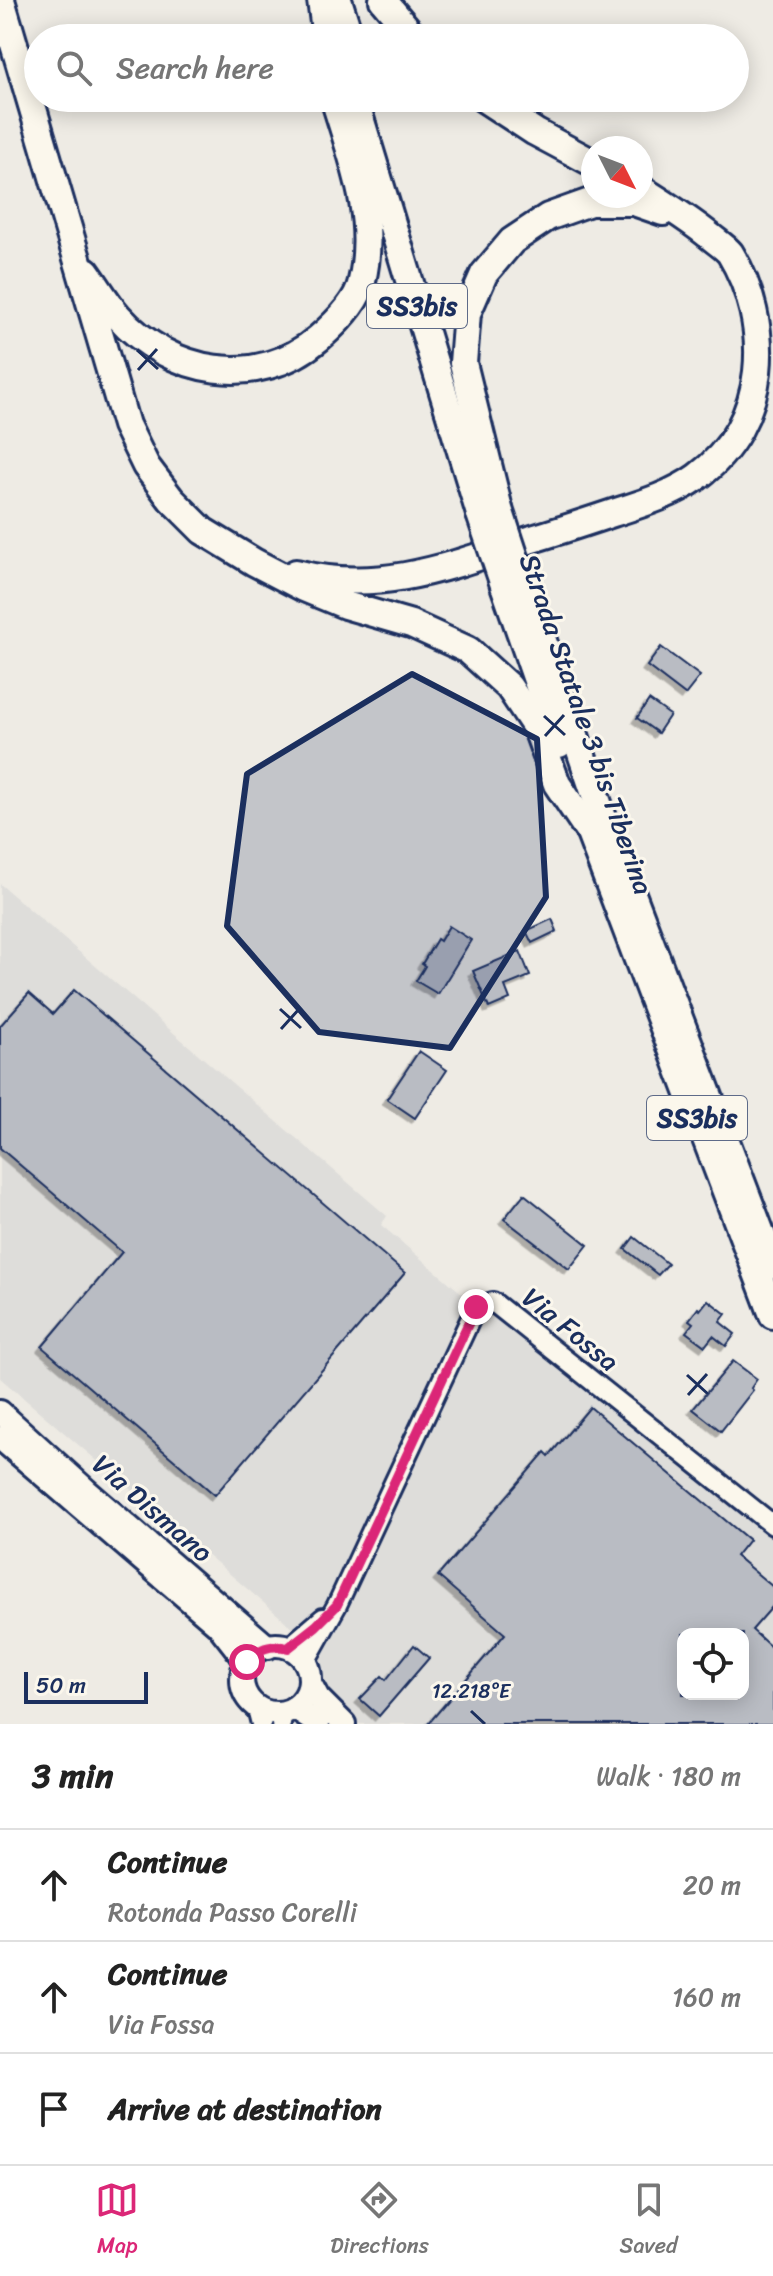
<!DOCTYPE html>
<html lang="en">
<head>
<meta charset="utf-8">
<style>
  :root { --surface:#fff; --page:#f2f2f2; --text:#222; --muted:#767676; --line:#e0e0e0; --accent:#db2777 }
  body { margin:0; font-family:Sriracha,sans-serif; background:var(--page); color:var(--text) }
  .controls { position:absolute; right:24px; bottom:24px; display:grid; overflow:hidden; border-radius:16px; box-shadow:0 4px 20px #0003 }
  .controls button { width:72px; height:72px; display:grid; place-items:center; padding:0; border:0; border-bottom:2px solid var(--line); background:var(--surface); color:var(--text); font:40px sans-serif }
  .compass { position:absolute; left:581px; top:136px; width:72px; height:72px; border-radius:50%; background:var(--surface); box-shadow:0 4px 20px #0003; rotate:132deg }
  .scale { position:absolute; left:24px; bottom:20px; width:124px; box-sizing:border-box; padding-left:8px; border:4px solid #1b2f5e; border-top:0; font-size:22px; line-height:28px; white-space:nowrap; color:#1b2f5e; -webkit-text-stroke:6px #fbf7ec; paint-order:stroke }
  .stop { position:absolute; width:24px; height:24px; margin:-18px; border:6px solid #db2777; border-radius:50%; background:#fff }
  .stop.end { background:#db2777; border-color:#fff; box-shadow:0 2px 8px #0008 }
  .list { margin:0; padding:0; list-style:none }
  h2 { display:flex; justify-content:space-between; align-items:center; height:104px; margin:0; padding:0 32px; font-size:34px }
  h2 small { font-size:26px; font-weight:400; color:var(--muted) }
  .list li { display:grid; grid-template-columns:52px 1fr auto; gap:24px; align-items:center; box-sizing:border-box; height:112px; padding:0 32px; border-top:2px solid var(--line) }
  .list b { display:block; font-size:30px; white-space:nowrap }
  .list p { margin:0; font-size:26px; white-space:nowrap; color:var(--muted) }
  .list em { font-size:26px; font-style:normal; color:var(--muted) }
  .icon { flex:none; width:44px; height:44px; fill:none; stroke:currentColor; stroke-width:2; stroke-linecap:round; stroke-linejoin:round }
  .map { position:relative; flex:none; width:773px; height:1724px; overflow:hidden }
  .search { position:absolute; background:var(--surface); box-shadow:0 4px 20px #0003; left:24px; right:24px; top:24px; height:88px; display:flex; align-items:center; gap:20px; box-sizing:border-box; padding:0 28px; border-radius:44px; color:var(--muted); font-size:30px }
  .sheet { height:440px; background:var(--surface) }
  nav { display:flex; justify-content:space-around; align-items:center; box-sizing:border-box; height:112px; border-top:2px solid var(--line); background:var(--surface); font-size:22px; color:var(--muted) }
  nav a { display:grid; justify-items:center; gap:4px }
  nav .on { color:var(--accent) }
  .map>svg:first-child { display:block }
</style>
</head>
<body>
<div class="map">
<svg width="773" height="1724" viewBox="0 0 773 1724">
  <defs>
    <filter id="shadow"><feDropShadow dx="-4.5" dy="4.5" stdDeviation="0" flood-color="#0004"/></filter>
  </defs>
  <rect width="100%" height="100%" fill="#eeebe4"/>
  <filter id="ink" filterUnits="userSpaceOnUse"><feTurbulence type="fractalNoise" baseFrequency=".0125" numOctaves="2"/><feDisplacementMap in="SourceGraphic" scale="16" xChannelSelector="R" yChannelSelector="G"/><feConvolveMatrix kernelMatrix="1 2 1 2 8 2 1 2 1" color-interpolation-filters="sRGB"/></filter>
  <g filter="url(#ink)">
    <!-- built -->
    <path fill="#deddda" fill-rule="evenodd" d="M0,884l387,332 -6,9 90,76 57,40 245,194v189h-463l11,-34 -3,-23 -11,-22 -22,-24 -285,-243zM683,1634h60v60h-60z"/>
    <!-- building -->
    <g fill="#b9bcc3" stroke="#1b2f5e" stroke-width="2" fill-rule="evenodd" filter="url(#shadow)">
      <polygon points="661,647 700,676 685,695 647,666"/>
      <polygon points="649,700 670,715 658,733 637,718"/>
      <polygon points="552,919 557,931 532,943 526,931"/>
      <polygon points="449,926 471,940 438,994 416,981 425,966 422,964 437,939 440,941"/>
      <polygon points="520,951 530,976 505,986 510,999 489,1008 473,971"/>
      <polygon points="74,990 405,1273 215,1495 42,1347 122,1252 0,1148 0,1026 29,993 53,1014"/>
      <polygon points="419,1051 447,1070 415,1118 387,1099"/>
      <polygon points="524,1194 588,1245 569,1269 504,1219"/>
      <polygon points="634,1237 668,1264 658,1275 625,1249"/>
      <polygon points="708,1300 726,1314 720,1322 735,1334 726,1346 713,1336 705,1346 686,1332 693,1323 689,1320 698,1308 700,1310"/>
      <polygon points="733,1361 757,1379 751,1388 753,1390 721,1431 693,1409"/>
      <path d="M590,1407l159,133 -13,16 37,31v19l-21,24 21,19v75h-345l77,-90 -67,-58 107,-124 4,4zM683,1634h60v60h-60z"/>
      <polygon points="414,1645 429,1658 379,1716 360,1699 382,1676 386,1680"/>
    </g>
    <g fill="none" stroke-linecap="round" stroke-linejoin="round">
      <defs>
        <g id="minor">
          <polyline points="288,1648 323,1618"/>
          <polyline points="305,1662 337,1605 476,1307 493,1302 773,1525"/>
          <polyline points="257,1708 261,1724"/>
          <polyline points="281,1724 283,1713"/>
        </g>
        <g id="major">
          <polyline points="0,1412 86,1490 268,1647"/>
          <polyline points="0,1438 218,1625 247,1662"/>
          <circle cx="276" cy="1679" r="34"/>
          <polyline points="310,1683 318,1698 344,1724"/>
          <polyline points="294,1708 318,1724"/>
        </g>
        <g id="highway">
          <polyline points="1,0 126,425 146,466 171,499 203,531 254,562 304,588 345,605 411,624 468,650 509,687 537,729 557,784 588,830"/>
          <polyline points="321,0 326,38"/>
          <polyline points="338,0 350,38"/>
          <polyline points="383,0 415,38"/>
          <polyline points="354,98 480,514"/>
          <polyline points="483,98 535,132 593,163"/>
          <path d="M86,271c11,15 20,31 32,45 52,58 139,75 201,22 15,-13 39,-36 43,-57 15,-63 -10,-123 -28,-183"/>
          <polyline points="499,509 463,363 467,313 484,274 512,241 548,217 590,202 634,202 663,212"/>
          <path d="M296,573c84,22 157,-8 236,-34 27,-8 54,-17 81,-26 28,-9 59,-18 84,-36 73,-53 76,-153 33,-224 -5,-6 -13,-11 -19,-16 -22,-18 -46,-33 -70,-48"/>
          <polyline points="522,579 602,815 773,1265"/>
          <polyline points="504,585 559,744"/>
          <polyline points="583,815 773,1315"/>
        </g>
      </defs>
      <!-- minor casing -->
      <use href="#minor" stroke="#1b2f5e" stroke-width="24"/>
      <!-- major casing -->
      <use href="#major" stroke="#1b2f5e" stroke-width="28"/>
      <!-- highway casing -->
      <use href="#highway" stroke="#1b2f5e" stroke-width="32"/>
      <!-- minor -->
      <use href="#minor" stroke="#fbf7ec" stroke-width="18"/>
      <!-- major -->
      <use href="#major" stroke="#fbf7ec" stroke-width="22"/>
      <!-- highway -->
      <use href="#highway" stroke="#fbf7ec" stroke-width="26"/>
      <defs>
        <g id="highway-bridge">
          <polyline points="499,509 522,579"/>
          <polyline points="480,514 504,585"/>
        </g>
      </defs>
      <!-- highway-bridge casing -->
      <use href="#highway-bridge" stroke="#1b2f5e" stroke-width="32" stroke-linecap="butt"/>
      <!-- highway-bridge -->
      <use href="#highway-bridge" stroke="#fbf7ec" stroke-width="26"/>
    </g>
  </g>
  <g fill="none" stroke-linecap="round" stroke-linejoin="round" filter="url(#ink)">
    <!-- route -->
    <path stroke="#db2777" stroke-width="10" d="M247,1662c11,-14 24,-18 41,-14l28,-22 21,-21 139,-298"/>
  </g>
  <!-- marked area -->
  <path fill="#1b2f5e" fill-opacity="0.2" stroke="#1b2f5e" stroke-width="6" stroke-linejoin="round" d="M412,674l125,65 9,158 -96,151 -131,-16 -92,-106 20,-152z"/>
  <!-- ticks -->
  <path fill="none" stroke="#1b2f5e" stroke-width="3" d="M137,350l21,19M138,370l19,-21M544,716l21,19M545,736l19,-21M280,1009l21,19M281,1029l19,-21M687,1375l21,19M688,1395l19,-21M471,1711l14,13"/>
  <g text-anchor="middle" stroke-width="6" stroke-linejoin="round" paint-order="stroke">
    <!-- shield labels -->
    <g fill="#fbf7ec" stroke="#5e6b89" stroke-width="2">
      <rect x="367" y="284" width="100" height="44" rx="6"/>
      <rect x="647" y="1096" width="100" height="44" rx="6"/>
    </g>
    <g font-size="26" font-weight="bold" fill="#1b2f5e">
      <text x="417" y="315">SS3bis</text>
      <text x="697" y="1127">SS3bis</text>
    </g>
    <!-- street labels -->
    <g font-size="28" fill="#1b2f5e" stroke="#fbf7ec">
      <text transform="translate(587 724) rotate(71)" y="10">Strada Statale 3 bis Tiberina</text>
      <text transform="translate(571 1329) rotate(39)" y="10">Via Fossa</text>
      <text transform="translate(153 1508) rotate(41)" y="10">Via Dismano</text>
    </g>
  </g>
  <g font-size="20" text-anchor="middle" fill="#1b2f5e" stroke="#fbf7ec" stroke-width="6" stroke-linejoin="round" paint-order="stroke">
    <text x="471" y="1698">12.218°E</text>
  </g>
</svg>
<div class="controls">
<button><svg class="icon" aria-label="locate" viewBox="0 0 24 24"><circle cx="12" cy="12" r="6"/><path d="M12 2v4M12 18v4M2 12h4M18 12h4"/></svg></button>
</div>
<svg class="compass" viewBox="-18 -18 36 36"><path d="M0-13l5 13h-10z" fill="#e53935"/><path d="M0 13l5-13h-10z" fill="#767676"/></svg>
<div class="scale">50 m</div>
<div class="stop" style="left:247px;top:1662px"></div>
<div class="stop end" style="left:476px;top:1307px"></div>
<div class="search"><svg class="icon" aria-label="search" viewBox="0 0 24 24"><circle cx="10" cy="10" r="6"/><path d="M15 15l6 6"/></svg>Search here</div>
</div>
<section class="sheet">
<h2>3 min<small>Walk · 180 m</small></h2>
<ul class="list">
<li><svg class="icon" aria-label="ahead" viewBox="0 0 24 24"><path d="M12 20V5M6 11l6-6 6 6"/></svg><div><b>Continue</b><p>Rotonda Passo Corelli</p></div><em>20 m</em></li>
<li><svg class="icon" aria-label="ahead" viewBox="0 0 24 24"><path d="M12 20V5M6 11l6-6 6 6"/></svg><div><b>Continue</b><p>Via Fossa</p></div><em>160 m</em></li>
<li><svg class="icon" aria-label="arrive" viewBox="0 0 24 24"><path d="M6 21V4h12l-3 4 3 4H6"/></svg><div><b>Arrive at destination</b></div></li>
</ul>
</section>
<nav>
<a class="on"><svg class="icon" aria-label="map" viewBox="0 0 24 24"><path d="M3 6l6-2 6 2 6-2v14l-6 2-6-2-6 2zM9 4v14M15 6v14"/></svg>Map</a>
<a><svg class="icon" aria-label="directions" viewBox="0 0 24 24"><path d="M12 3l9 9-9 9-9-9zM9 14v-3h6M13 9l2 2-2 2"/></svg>Directions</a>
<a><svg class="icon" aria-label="saved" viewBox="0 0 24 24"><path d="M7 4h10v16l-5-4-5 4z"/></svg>Saved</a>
</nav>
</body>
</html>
